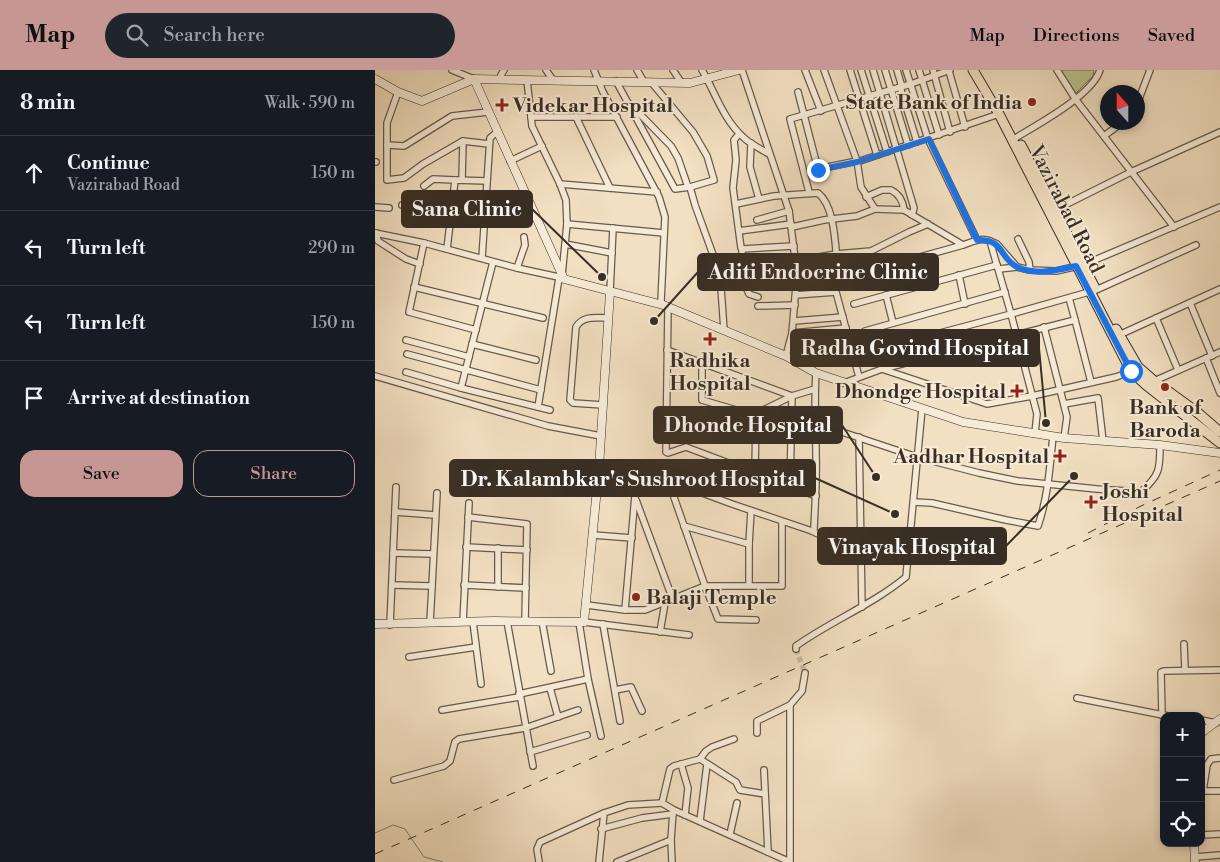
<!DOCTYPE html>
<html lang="en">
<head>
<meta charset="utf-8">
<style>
  :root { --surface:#171b24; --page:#20242c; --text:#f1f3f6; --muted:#9ea1a6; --line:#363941; --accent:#c59692 }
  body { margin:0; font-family:"Libre Bodoni",serif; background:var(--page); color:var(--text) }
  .controls { position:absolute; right:15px; bottom:15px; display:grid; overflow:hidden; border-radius:10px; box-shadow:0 2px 8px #0003 }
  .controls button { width:45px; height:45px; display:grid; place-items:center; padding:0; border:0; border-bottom:1px solid var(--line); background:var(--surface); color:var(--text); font:25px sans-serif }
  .compass { position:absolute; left:725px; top:15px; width:45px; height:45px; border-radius:50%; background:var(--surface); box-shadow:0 2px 8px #0003; rotate:339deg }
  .stop { position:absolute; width:15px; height:15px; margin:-11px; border:4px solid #1a73e8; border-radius:50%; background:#fff }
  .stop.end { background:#1a73e8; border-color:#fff; box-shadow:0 1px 5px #0008 }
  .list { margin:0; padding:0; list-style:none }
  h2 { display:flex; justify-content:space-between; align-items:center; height:65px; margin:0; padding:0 20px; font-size:21px }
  h2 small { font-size:16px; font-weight:400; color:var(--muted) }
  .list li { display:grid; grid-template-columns:32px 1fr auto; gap:15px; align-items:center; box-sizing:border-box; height:75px; padding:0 20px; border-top:1px solid var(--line) }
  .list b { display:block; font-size:19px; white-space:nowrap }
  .list p { margin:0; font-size:16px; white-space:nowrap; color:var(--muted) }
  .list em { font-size:16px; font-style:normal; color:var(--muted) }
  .actions { display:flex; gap:10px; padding:15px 20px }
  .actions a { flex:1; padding:11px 0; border:1px solid var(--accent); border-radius:15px; text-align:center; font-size:18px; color:var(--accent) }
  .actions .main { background:var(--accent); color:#111 }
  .icon { flex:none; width:28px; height:28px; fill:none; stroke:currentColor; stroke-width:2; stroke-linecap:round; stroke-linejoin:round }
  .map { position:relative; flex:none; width:845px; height:792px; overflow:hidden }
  header { display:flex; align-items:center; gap:30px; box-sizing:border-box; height:70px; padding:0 25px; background:var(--accent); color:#111 }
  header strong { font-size:24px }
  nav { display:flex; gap:28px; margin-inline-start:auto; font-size:18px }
  .search { width:350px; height:45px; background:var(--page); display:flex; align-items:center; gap:12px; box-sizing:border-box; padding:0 18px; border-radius:28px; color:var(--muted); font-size:19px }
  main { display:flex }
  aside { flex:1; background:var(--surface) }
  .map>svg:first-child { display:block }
</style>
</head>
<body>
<header>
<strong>Map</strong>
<div class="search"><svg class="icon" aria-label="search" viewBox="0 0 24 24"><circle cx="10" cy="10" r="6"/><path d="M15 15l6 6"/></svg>Search here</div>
<nav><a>Map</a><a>Directions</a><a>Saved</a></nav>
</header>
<main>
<aside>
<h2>8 min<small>Walk · 590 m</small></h2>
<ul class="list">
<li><svg class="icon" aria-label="ahead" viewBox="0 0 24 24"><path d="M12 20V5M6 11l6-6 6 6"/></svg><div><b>Continue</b><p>Vazirabad Road</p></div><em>150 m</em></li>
<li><svg class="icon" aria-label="left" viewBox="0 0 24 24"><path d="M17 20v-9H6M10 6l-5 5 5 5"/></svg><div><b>Turn left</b></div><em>290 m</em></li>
<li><svg class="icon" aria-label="left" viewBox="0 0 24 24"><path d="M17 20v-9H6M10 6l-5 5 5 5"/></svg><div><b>Turn left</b></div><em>150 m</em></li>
<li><svg class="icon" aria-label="arrive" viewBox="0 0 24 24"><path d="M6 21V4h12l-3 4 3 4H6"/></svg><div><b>Arrive at destination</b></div></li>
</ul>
<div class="actions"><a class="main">Save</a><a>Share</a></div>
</aside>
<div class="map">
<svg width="845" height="792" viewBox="0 0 845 792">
  <rect width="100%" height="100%" fill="#f2e0c2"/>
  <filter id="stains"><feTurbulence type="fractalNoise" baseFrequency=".004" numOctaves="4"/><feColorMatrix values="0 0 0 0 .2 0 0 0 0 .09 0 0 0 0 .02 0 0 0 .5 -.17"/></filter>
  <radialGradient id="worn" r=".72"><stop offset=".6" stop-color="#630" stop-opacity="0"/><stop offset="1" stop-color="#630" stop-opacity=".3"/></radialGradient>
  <!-- green -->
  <polygon fill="#bec191" stroke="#7b785b" points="685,0 719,0 718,6 700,24"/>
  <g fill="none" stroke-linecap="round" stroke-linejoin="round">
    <!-- stream -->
    <polyline stroke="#758380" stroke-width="1" points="0,763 18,755 30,759 49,787 68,792"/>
    <!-- street-tunnel -->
    <polyline stroke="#cdbca3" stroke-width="5.5" stroke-dasharray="5.5 3" stroke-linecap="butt" points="421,579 430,603"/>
    <defs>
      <g id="street">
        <polyline points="77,0 99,9"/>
        <polyline points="171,0 178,10"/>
        <polyline points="219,0 228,22 284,127 290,147 286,231 288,235"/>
        <polyline points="262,0 269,12"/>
        <polyline points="298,0 306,12"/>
        <path d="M327,0c13,22 21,49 41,67 7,7 18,12 26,17"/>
        <polyline points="367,0 414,141 422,204 371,208"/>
        <polyline points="430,0 446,41"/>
        <path d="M449,0l33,91 4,26 14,22 29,1 59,35c9,-3 18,-8 27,-4l21,73 85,-24 100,-45"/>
        <polyline points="475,0 502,85"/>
        <polyline points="486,0 512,82"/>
        <polyline points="498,0 539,138 537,145"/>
        <polyline points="510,0 533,75"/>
        <polyline points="522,0 527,17"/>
        <polyline points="531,0 553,69 602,170"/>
        <polyline points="544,0 564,65"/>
        <polyline points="558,0 575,62"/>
        <polyline points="682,0 701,30 799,157"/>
        <polyline points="574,1 590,57"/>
        <polyline points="125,10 126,5 129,0"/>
        <polyline points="152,10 157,56 185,114 191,130 192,154 187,205"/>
        <polyline points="241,11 300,119 315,117 339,110 332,86 318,62 276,12"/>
        <polyline points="525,17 542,72"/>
        <polyline points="23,22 12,53 12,110 29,108 48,94 88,71 114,74"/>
        <polyline points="423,22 445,107"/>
        <polyline points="762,34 775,0"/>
        <polyline points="256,35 296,76 303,88 313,117"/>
        <polyline points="156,47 242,47"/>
        <polyline points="201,47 235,118"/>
        <polyline points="364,64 359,70 361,90 358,118 366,178 367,179 419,176"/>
        <polyline points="729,66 748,52"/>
        <path d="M637,70c23,-14 80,-44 88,-70"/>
        <polyline points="376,73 375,97 384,129"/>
        <polyline points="12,75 29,76 77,46 113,42"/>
        <polyline points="135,91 167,76"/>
        <polyline points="0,92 1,92"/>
        <polyline points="482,92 624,44"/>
        <polyline points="443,99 482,91"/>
        <polyline points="87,110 88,71"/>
        <polyline points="185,114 282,122"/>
        <polyline points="49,116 58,109 80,110"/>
        <polyline points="315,117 320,135 345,204 349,260"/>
        <polyline points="434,122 415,49 536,14 575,0"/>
        <path d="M491,127l16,-7h9c8,4 12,11 13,20"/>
        <path d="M361,134l38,-8 44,-3c18,14 17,56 20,78"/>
        <polyline points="27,135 75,145"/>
        <polyline points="0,137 14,138"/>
        <polyline points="680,140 756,102 845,62"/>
        <polyline points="382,150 414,141"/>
        <polyline points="192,154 289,163"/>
        <polyline points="417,157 449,150 482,146 500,139"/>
        <polyline points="364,161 416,154"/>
        <polyline points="0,163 49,173 142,198 188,208"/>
        <polyline points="1,163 3,171 31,189 45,194"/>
        <polyline points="643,169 654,192 655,200"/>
        <polyline points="615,171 622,174 642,197 655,200 681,201 708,195 845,137"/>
        <polyline points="49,173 34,242 101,260"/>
        <polyline points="190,174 237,183"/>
        <polyline points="72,179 80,110 112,111"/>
        <polyline points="367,179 367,202 371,208 370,215 374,224 383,227"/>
        <polyline points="107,188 115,68 122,62"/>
        <polyline points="421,191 461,184 496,181 534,162 553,154"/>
        <polyline points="118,192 86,318 175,340"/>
        <polyline points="142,198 150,175 149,167"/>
        <polyline points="624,199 642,197"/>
        <polyline points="584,205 590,234"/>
        <polyline points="39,217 168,248"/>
        <polyline points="235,222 238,158"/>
        <polyline points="421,225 461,222 484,307"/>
        <polyline points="511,225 518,253"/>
        <polyline points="815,233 837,286"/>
        <polyline points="479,234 622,195"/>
        <polyline points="383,236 420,235"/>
        <polyline points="293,237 291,382 293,383 311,377 441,426"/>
        <polyline points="781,248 803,300"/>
        <polyline points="700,250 716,312"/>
        <polyline points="419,251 468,247"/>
        <polyline points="669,257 692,347 689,368"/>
        <polyline points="490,261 630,222"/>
        <polyline points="417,263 471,258"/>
        <polyline points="744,265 845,219"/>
        <polyline points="31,270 94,287"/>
        <polyline points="97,274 161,290"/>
        <polyline points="292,280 417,326 440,319"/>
        <polyline points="32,284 166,320"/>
        <polyline points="411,286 417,263 422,204 498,200 588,175"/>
        <polyline points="479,286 636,244 662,344 660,363"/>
        <polyline points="831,288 845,323"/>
        <polyline points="327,293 327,330 378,345 417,326 415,416"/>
        <polyline points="507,299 700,250 694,228"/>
        <polyline points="31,302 86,318"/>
        <polyline points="0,306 173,356 226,366"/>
        <polyline points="777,312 845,282"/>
        <polyline points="469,313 507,299 612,334 657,326 741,307 757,301"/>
        <polyline points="689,334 723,328 728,371"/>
        <path d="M228,335l-30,-2 -3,-3 6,-73c7,-12 20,-9 32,-9"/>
        <polyline points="163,337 184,208"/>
        <path d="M440,353l102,34 62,16 39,8 79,8 44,3c19,-17 19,-23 19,-47"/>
        <polyline points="484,367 487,537"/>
        <path d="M224,398l52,6 81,30 80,27 2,-2c1,-25 3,-49 2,-74 0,-28 -2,-54 0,-82"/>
        <polyline points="380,403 381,343"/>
        <polyline points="293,410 330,516 407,516 407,452"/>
        <polyline points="261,430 298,530"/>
        <path d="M539,432l18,1 74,17 32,6c10,-29 12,-60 15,-90"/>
        <polyline points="20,442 60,445"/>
        <polyline points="93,447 152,454 150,551"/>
        <polyline points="309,456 374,474 376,441"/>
        <polyline points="437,461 443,464 486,463"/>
        <polyline points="218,465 257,468"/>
        <polyline points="374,474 374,515"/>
        <polyline points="91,477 152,480"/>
        <polyline points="18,483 58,484"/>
        <polyline points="17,515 57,516"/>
        <polyline points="89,515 151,518"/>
        <polyline points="123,517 123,478"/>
        <polyline points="212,535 250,540 270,540 330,516 343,549 381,550"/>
        <polyline points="250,540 262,403"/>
        <polyline points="132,551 158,696"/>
        <polyline points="167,551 176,601"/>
        <polyline points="88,552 94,433"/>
        <polyline points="98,552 106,614"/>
        <polyline points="204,552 213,609 226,666"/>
        <polyline points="209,552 314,565"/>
        <polyline points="55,553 62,423"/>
        <polyline points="228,554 245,651"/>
        <polyline points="15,555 21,417"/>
        <polyline points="285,562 290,533"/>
        <polyline points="809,574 810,600"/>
        <path d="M421,579v-3c35,-25 76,-41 110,-69l16,-168"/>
        <polyline points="34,587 101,577"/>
        <polyline points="175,618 183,647"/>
        <polyline points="240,620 256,617 267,641"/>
        <polyline points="144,624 213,609"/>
        <polyline points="702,628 793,646"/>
        <polyline points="67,640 144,627"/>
        <polyline points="787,645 786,602 789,601 845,600"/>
        <polyline points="826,650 841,653"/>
        <polyline points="382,663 382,651 415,635"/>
        <polyline points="359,669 337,677 331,681 325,689 299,696 295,699 287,733 299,740 415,792 415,635 427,621 430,603"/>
        <polyline points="155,682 212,665"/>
        <polyline points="325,689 361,712 365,720 390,724"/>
        <polyline points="306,694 313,718 310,745"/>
        <polyline points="389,700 393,782"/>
        <polyline points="19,710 69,696 75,691 80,672 84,669 150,658 203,640"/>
        <polyline points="826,721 845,721"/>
        <polyline points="828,721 832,695 836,689 845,688"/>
        <polyline points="325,751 332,694"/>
        <polyline points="226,759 267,748 298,744"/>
        <polyline points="355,764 362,733"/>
        <polyline points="826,765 845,764"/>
        <polyline points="820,787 845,785"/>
        <polyline points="164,792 162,779 165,772 229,743"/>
        <polyline points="224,792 229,743 253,735 287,733"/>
        <polyline points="242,792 296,770"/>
        <polyline points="297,792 296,770 298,742"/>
      </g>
      <g id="secondary">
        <polyline points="0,9 23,22 47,31 99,9 315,13 364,0"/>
        <polyline points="99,9 189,209 288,235 411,286 441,303 588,352 689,368 785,375 845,383"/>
        <polyline points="0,554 118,551 209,552 224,398 235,222"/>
        <polyline points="826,663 845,649"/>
        <polyline points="819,773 820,792"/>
      </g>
      <g id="primary">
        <polyline points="598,0 624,44 756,301 771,315 845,373"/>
        <polyline points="646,75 720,218"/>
        <polyline points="741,259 763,297 779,311 823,343 845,362"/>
      </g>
    </defs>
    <!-- street casing -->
    <use href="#street" stroke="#665a4c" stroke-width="8"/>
    <!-- secondary casing -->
    <use href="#secondary" stroke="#382e25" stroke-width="9"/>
    <!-- primary casing -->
    <use href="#primary" stroke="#382e25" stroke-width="11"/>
    <!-- street -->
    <use href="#street" stroke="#f7ebd7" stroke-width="5.5"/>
    <!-- secondary -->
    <use href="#secondary" stroke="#f7ebd7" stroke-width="8"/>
    <!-- primary -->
    <use href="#primary" stroke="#f2e0c2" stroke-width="9"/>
    <!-- rail -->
    <g stroke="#382e25" stroke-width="1" stroke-dasharray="9 9" stroke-linecap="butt">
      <polyline points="713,463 766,436 845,400"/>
      <polyline points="0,784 845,411"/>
    </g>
  </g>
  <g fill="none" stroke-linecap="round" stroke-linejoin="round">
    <!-- route -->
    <path stroke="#1a73e8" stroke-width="6" d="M443,100l39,-8 72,-23 48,101c28,-1 22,18 40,27 19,9 40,3 59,-1l55,105"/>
  </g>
  <!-- markers -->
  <g fill="#8f2418" stroke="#f7ebd7" stroke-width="2">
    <circle cx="657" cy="32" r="5"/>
    <path d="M124.5 27.5h5v5h5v5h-5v5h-5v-5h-5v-5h5z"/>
    <path d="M332.5 261.5h5v5h5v5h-5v5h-5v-5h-5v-5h5z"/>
    <circle cx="790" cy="317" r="5"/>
    <path d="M639.5 313.5h5v5h5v5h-5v5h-5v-5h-5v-5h5z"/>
    <path d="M682.5 378.5h5v5h5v5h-5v5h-5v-5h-5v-5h5z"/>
    <path d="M713.5 424.5h5v5h5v5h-5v5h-5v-5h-5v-5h5z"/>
    <circle cx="261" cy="527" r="5"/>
  </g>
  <g text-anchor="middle" stroke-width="4" stroke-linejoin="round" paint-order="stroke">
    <!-- poi labels -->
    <g font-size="20" font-weight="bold" fill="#382e25" stroke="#f7ebd7" text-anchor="end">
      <text x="647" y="39">State Bank of India</text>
      <text x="138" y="42" text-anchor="start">Videkar Hospital</text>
      <text x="335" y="297" text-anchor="middle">Radhika<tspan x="335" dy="23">Hospital</tspan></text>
      <text x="631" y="328">Dhondge Hospital</text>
      <text x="790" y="344" text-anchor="middle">Bank of<tspan x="790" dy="23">Baroda</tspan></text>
      <text x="674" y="393">Aadhar Hospital</text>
      <text x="727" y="428" text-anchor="start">Joshi<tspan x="727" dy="23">Hospital</tspan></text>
      <text x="271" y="534" text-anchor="start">Balaji Temple</text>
    </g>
    <!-- street labels -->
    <g font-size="20" fill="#382e25" stroke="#f7ebd7">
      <text transform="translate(692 139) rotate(63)" y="7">Vazirabad Road</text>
    </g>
  </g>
  <!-- callouts -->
  <path fill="none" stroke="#382e25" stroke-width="2" d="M227 207L157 139M279 251L323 202M671 353L664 278M501 407L467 355M520 444L440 408M699 406L631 476"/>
  <g fill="#382e25" stroke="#f7ebd7" stroke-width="2">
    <circle cx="227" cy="207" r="5"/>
    <circle cx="279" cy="251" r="5"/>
    <circle cx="671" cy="353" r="5"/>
    <circle cx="501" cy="407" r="5"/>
    <circle cx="520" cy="444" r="5"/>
    <circle cx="699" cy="406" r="5"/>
  </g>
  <g fill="#382e25" stroke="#382e25" stroke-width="2">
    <rect x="27" y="121" width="130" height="36" rx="5"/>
    <rect x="323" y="184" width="240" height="36" rx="5"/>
    <rect x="416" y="260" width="248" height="36" rx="5"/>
    <rect x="279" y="337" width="188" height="36" rx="5"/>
    <rect x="75" y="390" width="365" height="36" rx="5"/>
    <rect x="443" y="458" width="188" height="36" rx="5"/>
  </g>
  <g font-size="21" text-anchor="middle" font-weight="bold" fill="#fff">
    <text x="92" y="146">Sana Clinic</text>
    <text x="443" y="209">Aditi Endocrine Clinic</text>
    <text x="540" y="285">Radha Govind Hospital</text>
    <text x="373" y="362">Dhonde Hospital</text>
    <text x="258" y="416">Dr. Kalambkar's Sushroot Hospital</text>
    <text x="537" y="484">Vinayak Hospital</text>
  </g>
  <rect width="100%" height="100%" filter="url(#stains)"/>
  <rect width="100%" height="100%" fill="url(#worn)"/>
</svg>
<div class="controls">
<button>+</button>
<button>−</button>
<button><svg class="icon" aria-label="locate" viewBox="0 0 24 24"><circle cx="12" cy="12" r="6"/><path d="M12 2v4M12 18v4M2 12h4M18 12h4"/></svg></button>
</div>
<svg class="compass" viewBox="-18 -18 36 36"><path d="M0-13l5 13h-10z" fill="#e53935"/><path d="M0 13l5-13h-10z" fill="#9ea1a6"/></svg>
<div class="stop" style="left:756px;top:301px"></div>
<div class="stop end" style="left:443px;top:100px"></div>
</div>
</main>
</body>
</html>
